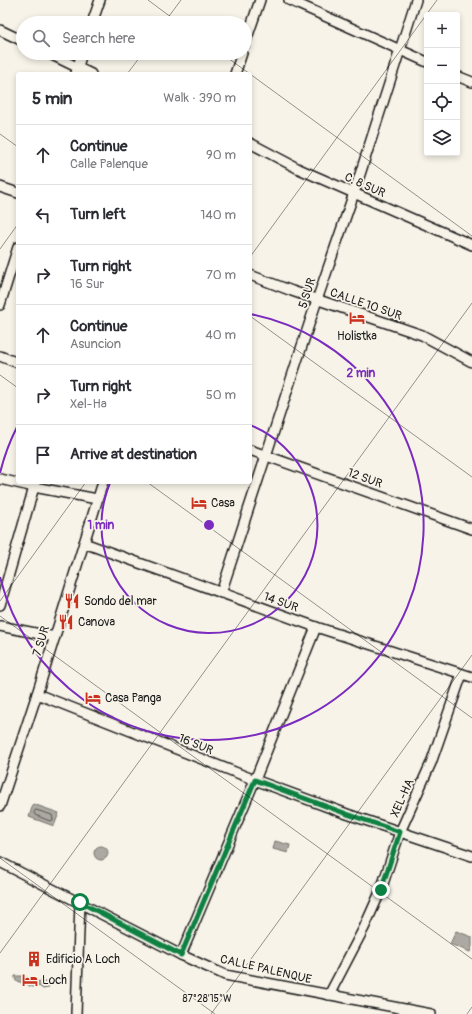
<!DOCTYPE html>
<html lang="en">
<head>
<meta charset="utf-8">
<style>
  :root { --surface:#fff; --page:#f2f2f3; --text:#2b2b33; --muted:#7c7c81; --line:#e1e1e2 }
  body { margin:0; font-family:Pangolin,sans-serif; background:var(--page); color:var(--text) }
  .controls { position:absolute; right:12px; top:12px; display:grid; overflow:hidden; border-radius:4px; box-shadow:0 2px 6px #0003 }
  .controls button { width:36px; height:36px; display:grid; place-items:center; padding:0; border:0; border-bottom:1px solid var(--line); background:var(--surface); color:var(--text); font:20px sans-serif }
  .stop { position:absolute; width:12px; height:12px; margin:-9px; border:3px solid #0b8043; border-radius:50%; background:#fff }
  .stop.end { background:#0b8043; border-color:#fff; box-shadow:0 1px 4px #0008 }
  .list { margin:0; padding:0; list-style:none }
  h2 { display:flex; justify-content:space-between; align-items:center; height:52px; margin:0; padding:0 16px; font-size:17px }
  h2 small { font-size:13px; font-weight:400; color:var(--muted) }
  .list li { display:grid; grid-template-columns:26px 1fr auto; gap:12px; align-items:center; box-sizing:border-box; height:60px; padding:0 16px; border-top:1px solid var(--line) }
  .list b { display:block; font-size:15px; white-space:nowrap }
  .list p { margin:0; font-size:13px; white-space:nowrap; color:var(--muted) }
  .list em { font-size:13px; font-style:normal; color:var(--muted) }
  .icon { flex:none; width:22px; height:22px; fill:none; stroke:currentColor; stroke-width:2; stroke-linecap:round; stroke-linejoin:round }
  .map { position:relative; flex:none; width:472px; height:1014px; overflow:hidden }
  .search { position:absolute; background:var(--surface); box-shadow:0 2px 6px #0003; left:16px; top:16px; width:236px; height:44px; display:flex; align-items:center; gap:10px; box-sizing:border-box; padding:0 14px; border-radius:22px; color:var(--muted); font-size:15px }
  .panel { position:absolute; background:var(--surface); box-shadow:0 2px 6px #0003; left:16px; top:72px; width:236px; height:412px; border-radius:4px }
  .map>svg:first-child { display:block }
</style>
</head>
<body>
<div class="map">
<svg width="472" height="1014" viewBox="0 0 472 1014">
  <rect width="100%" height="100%" fill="#f7f3e8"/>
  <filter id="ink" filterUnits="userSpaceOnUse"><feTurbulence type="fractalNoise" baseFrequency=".025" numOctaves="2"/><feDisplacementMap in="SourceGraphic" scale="8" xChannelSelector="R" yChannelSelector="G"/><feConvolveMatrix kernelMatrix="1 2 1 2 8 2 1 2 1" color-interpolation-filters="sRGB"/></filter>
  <g filter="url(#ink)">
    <!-- water -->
    <g fill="#aca9a2" stroke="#72716c">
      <polygon points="33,804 59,813 54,826 29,817"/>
      <polygon points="275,841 290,845 288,853 273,849"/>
      <circle cx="101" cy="853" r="7"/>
      <polygon points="456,931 472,937 472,946 470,952 450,944"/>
      <polygon points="15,976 25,976 31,981 45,982 49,985 48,988 43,989 39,986 34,987 29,986 28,984 16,981 15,978"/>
    </g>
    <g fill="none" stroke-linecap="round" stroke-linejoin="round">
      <!-- shore -->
      <polygon stroke="#565452" stroke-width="1" points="36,810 52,815 53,820 50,821 35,815 34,813"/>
      <defs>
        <g id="minor">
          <polyline points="289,0 427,62"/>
          <polyline points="92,23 100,0"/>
          <polyline points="0,30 23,41"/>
          <polyline points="245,44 260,0"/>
          <polyline points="48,53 91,74"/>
          <polyline points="76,73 82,53"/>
          <polyline points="235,74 242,53"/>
          <polyline points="457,76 472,82"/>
          <polyline points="250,143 299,169 472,245"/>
          <polyline points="0,187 18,193"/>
          <polyline points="250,275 292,291 422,335 472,362"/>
          <polyline points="0,305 18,247"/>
          <polyline points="0,356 18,363"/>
          <polyline points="250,450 472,529"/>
          <polyline points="0,479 34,487 97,499"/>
          <polyline points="84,543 316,627 472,677"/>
          <polyline points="221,593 317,300 354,193 416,0"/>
          <polyline points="0,605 34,487"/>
          <polyline points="0,626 55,637"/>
          <polyline points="37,694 255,780 347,814 472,856"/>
          <polyline points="0,806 37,694 103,482"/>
          <polyline points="0,862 181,955 225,975 431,1014"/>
          <polyline points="181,955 255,780 316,627"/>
          <polyline points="329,995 364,928 381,890 400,832 431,763 462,674"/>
          <polyline points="76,1014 80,902"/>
        </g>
      </defs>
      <!-- minor casing -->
      <use href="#minor" stroke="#1c1c1c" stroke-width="12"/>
      <!-- minor -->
      <use href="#minor" stroke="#f7f3e8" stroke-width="9"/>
    </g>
  </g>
  <g fill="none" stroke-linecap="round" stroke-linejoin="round" filter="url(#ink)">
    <!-- route -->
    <polyline stroke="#0b8043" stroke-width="5" points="80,902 181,955 255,780 347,814 400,832 381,890"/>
  </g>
  <!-- ticks -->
  <path fill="none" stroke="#1c1c1c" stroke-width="1" stroke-opacity="0.45" d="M148,0l31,23M164,23l17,-23M221,53l29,21M127,74l16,-21M250,74l222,162M0,134l18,13M0,249l18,-25M250,257l187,-257M250,316l222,161M0,375l18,13M147,482l325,236M0,601l86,-119M0,616l472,343M0,858l215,156M0,953l472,-650M211,1014l261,-359M467,1014l5,-7"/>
  <!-- distance rings -->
  <g fill="none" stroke="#7b2cbf" stroke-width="2">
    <path d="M250 425A108 108 0 1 1 110 483"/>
    <path d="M0 473A215 215 0 0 1 17 427M250 314A215 215 0 1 1 0 577"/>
  </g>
  <!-- icons -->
  <defs>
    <symbol id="hotel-bare" viewBox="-9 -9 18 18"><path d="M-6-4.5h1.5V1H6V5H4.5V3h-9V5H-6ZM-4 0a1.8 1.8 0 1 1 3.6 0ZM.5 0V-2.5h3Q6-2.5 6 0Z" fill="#c8321e" stroke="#f7f3e8" stroke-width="2.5" paint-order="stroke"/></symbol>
    <symbol id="restaurant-bare" viewBox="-9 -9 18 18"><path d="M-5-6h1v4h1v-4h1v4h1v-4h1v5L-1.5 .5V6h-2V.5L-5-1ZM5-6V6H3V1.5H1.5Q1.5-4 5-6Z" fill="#c8321e" stroke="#f7f3e8" stroke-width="2.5" paint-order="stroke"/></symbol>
    <symbol id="building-bare" viewBox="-9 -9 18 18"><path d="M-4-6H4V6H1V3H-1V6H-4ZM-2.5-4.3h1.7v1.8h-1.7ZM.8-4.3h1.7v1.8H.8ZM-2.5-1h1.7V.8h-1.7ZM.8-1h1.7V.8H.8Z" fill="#c8321e" stroke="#f7f3e8" stroke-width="2.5" paint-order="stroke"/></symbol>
  </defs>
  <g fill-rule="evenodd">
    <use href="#hotel-bare" x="346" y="307" width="22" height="22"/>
    <use href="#hotel-bare" x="188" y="492" width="22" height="22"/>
    <use href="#restaurant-bare" x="61" y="590" width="22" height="22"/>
    <use href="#restaurant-bare" x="55" y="611" width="22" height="22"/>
    <use href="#hotel-bare" x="82" y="687" width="22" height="22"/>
    <use href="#building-bare" x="23" y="948" width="22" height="22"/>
    <use href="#hotel-bare" x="19" y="969" width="22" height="22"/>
  </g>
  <g text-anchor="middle" stroke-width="3.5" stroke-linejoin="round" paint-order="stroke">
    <!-- street labels -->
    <g font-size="12" fill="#1c1c1c" stroke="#f7f3e8">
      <text transform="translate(365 185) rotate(24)" y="4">C. 8 SUR</text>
      <text transform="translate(307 293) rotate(-72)" y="4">5 SUR</text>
      <text transform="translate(366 304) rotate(19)" y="4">CALLE 10 SUR</text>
      <text transform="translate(365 478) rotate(20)" y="4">12 SUR</text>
      <text transform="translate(281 602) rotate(20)" y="4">14 SUR</text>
      <text transform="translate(41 641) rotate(-73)" y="4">7 SUR</text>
      <text transform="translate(196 744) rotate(22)" y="4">16 SUR</text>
      <text transform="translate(402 798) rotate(-66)" y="4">XEL-HA</text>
      <text transform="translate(266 969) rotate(13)" y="4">CALLE PALENQUE</text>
    </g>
    <!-- poi labels -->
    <g font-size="12" fill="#1c1c1c" stroke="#f7f3e8" text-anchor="start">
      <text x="357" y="340" text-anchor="middle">Holistka</text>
      <text x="211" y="507">Casa</text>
      <text x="84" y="605">Sondo del mar</text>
      <text x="78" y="626">Canova</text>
      <text x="105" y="702">Casa Panga</text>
      <text x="46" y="963">Edificio A Loch</text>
      <text x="42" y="984">Loch</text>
    </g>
  </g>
  <g font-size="10" text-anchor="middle" fill="#1c1c1c" stroke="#f7f3e8" stroke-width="3.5" stroke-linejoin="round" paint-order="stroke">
    <text x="207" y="1002">87°28'15"W</text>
  </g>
  <circle cx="209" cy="525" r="6" fill="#7b2cbf" stroke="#f7f3e8" stroke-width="2"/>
  <g font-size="12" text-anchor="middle" font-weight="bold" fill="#7b2cbf" stroke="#f7f3e8" stroke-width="3.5" stroke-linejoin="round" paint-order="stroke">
    <text x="361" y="377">2 min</text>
    <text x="101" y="529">1 min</text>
  </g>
</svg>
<div class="controls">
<button>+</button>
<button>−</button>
<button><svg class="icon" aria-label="locate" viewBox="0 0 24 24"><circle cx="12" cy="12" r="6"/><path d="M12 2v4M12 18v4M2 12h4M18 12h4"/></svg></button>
<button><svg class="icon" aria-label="layers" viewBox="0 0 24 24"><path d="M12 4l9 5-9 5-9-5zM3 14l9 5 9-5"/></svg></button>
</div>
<div class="stop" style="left:80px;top:902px"></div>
<div class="stop end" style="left:381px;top:890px"></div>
<div class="search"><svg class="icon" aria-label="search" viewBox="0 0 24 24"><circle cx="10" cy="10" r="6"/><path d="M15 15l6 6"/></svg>Search here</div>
<section class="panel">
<h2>5 min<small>Walk · 390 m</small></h2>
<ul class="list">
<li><svg class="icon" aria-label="ahead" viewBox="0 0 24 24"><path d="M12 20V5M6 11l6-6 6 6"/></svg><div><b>Continue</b><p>Calle Palenque</p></div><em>90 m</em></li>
<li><svg class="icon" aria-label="left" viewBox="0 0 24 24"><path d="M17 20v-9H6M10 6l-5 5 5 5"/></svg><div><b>Turn left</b></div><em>140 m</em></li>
<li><svg class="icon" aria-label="right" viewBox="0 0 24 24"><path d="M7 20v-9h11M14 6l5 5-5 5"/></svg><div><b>Turn right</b><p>16 Sur</p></div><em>70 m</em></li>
<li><svg class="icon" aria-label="ahead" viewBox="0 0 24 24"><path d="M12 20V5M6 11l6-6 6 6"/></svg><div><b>Continue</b><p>Asuncion</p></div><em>40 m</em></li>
<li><svg class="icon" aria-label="right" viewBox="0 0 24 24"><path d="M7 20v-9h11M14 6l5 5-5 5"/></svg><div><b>Turn right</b><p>Xel-Ha</p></div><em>50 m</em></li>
<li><svg class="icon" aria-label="arrive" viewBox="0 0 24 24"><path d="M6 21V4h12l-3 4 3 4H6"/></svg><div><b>Arrive at destination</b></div></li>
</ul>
</section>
</div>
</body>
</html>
